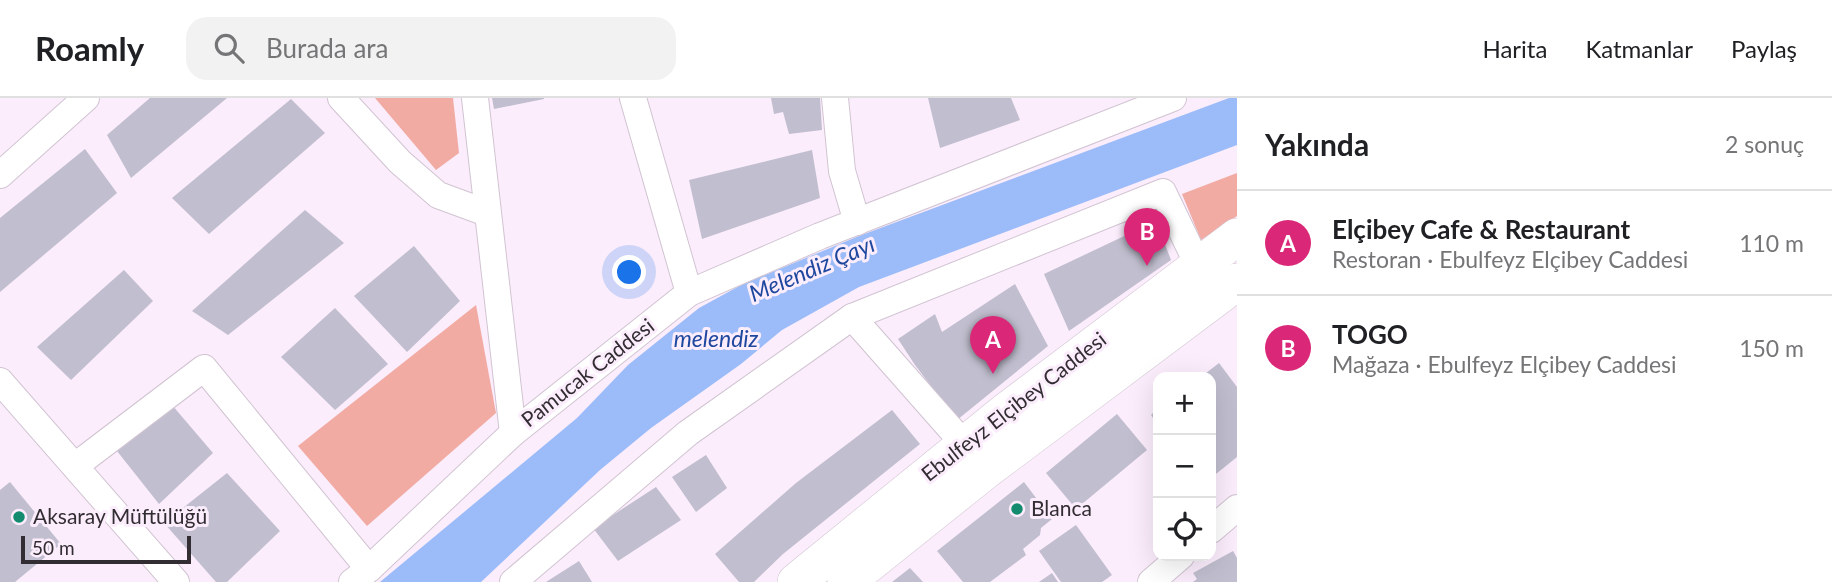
<!DOCTYPE html>
<html lang="tr">
<head>
<meta charset="utf-8">
<style>
  :root { --surface:#fff; --page:#f2f2f2; --text:#202124; --muted:#757577; --line:#e0e0e0; --accent:#db2777 }
  body { margin:0; font-family:Lato,sans-serif; background:var(--page); color:var(--text) }
  .controls { position:absolute; right:21px; bottom:21px; display:grid; overflow:hidden; border-radius:14px; box-shadow:0 7px 28px #0002 }
  .controls button { width:63px; height:63px; display:grid; place-items:center; padding:0; border:0; border-bottom:2px solid var(--line); background:var(--surface); color:var(--text); font:35px sans-serif }
  .scale { position:absolute; left:21px; bottom:18px; width:170px; box-sizing:border-box; padding-left:7px; border:4px solid #322d32; border-top:0; font-size:19px; line-height:24px; white-space:nowrap; color:#322d32; -webkit-text-stroke:5px #fbedfc; paint-order:stroke }
  .you { position:absolute; left:630px; top:175px; width:24px; height:24px; margin:-18px; border:5px solid #fff; border-radius:50%; background:#1a73e8; box-shadow:0 0 0 10px #1a73e833 }
  .badge { display:grid; place-items:center; width:46px; height:46px; border-radius:50%; background:var(--accent); color:#fff; font-size:23px; font-weight:700 }
  .pin { position:absolute; translate:-50% -58px; filter:drop-shadow(0 2px 4px #0008) }
  .pin::after { content:''; position:absolute; top:37px; width:24px; height:21px; background:inherit; clip-path:polygon(0 0,100% 0,50% 100%) }
  .list { margin:0; padding:0; list-style:none }
  h2 { display:flex; justify-content:space-between; align-items:center; height:91px; margin:0; padding:0 28px; font-size:30px }
  h2 small { font-size:23px; font-weight:400; color:var(--muted) }
  .list li { display:grid; grid-template-columns:46px 1fr auto; gap:21px; align-items:center; box-sizing:border-box; height:105px; padding:0 28px; border-top:2px solid var(--line) }
  .list b { display:block; font-size:26px; white-space:nowrap }
  .list p { margin:0; font-size:23px; white-space:nowrap; color:var(--muted) }
  .list em { font-size:23px; font-style:normal; color:var(--muted) }
  .icon { flex:none; width:38px; height:38px; fill:none; stroke:currentColor; stroke-width:2; stroke-linecap:round; stroke-linejoin:round }
  .map { position:relative; flex:none; width:1237px; height:484px; overflow:hidden }
  header { display:flex; align-items:center; gap:42px; box-sizing:border-box; height:98px; padding:0 35px; background:var(--surface); border-bottom:2px solid var(--line) }
  header strong { font-size:33px }
  nav { display:flex; gap:38px; margin-inline-start:auto; font-size:24px }
  .search { width:490px; height:63px; background:var(--page); display:flex; align-items:center; gap:18px; box-sizing:border-box; padding:0 24px; border-radius:21px; color:var(--muted); font-size:26px }
  main { display:flex }
  aside { flex:1; background:var(--surface) }
  .map>svg:first-child { display:block }
</style>
</head>
<body>
<header>
<strong>Roamly</strong>
<div class="search"><svg class="icon" aria-label="search" viewBox="0 0 24 24"><circle cx="10" cy="10" r="6"/><path d="M15 15l6 6"/></svg>Burada ara</div>
<nav><a>Harita</a><a>Katmanlar</a><a>Paylaş</a></nav>
</header>
<main>
<div class="map">
<svg width="1237" height="484" viewBox="0 0 1237 484">
  <rect width="100%" height="100%" fill="#fbedfc"/>
  <!-- green -->
  <g fill="#f1aba3">
    <polygon points="375,0 453,0 459,55 436,72"/>
    <polygon points="1237,75 1237,118 1201,142 1182,96"/>
    <polygon points="476,207 496,315 367,428 298,348"/>
  </g>
  <!-- water -->
  <polygon fill="#9bbcf9" points="1229,0 1237,0 1237,47 859,189 782,232 741,266 651,330 600,372 481,484 380,484 577,320 628,267 699,210 743,186 859,138"/>
  <!-- building -->
  <g fill="#c1becf">
    <polygon points="150,0 227,0 131,80 107,37"/>
    <polygon points="492,0 544,0 544,1 494,11"/>
    <polygon points="771,0 820,0 822,32 789,36 783,14 774,16"/>
    <polygon points="928,0 1011,0 1020,22 940,50"/>
    <polygon points="291,1 325,35 209,136 172,100"/>
    <polygon points="85,51 117,95 0,194 0,120"/>
    <polygon points="812,52 820,100 702,141 689,82"/>
    <polygon points="305,112 344,145 228,237 192,213"/>
    <polygon points="1156,123 1171,162 1069,233 1044,176"/>
    <polygon points="414,148 460,203 407,254 354,198"/>
    <polygon points="124,172 153,203 71,282 37,249"/>
    <polygon points="1015,186 1048,248 957,322 915,267 898,241 935,216 942,234"/>
    <polygon points="335,210 388,266 335,312 281,259"/>
    <polygon points="1219,265 1237,289 1237,359 1211,380 1211,279 1201,279"/>
    <polygon points="172,307 213,355 159,406 117,353"/>
    <polygon points="1158,310 1158,327 1151,317"/>
    <polygon points="892,312 920,346 783,456 754,484 739,484 715,456 796,385"/>
    <polygon points="1117,316 1147,352 1076,411 1046,375"/>
    <polygon points="706,357 727,390 696,414 672,379"/>
    <polygon points="227,375 280,433 227,484 216,484 164,425"/>
    <polygon points="10,384 61,446 15,484 0,484 0,392"/>
    <polygon points="1024,384 1052,421 1041,430 1040,437 1023,451 1026,457 990,484 963,484 937,453"/>
    <polygon points="656,389 681,422 618,463 593,430"/>
    <polygon points="1076,427 1112,477 1102,484 1061,484 1039,453"/>
    <polygon points="1233,453 1237,460 1237,484 1193,484 1197,481 1193,475"/>
    <polygon points="579,463 592,484 546,484"/>
    <polygon points="910,470 923,484 892,484"/>
    <polygon points="1052,475 1058,484 1039,484"/>
  </g>
  <g fill="none" stroke-linecap="round" stroke-linejoin="round">
    <defs>
      <g id="minor">
        <polyline points="341,0 400,64 438,97 487,115"/>
        <polyline points="475,0 513,335"/>
        <polyline points="633,0 689,195"/>
        <polyline points="835,0 842,73 857,124"/>
        <polyline points="0,77 86,0"/>
        <polyline points="852,219 965,347"/>
        <polyline points="0,283 176,484"/>
        <polyline points="75,368 204,270 369,471"/>
        <polyline points="1211,432 1237,410"/>
        <polyline points="352,484 369,471 513,335 689,195 820,138 1173,0"/>
        <polyline points="513,484 688,335 852,219 1163,94 1198,167"/>
        <polyline points="1151,484 1181,458"/>
      </g>
      <g id="secondary">
        <polyline points="796,484 1004,315 1237,139"/>
        <polyline points="846,484 986,372 1237,184"/>
      </g>
    </defs>
    <!-- minor casing -->
    <use href="#minor" stroke="#d1c4d2" stroke-width="28"/>
    <!-- secondary casing -->
    <use href="#secondary" stroke="#d1c4d2" stroke-width="38"/>
    <!-- minor -->
    <use href="#minor" stroke="#fff" stroke-width="26"/>
    <!-- secondary -->
    <use href="#secondary" stroke="#fff" stroke-width="37"/>
  </g>
  <!-- markers -->
  <g fill="#138b6e" stroke="#fbedfc" stroke-width="2.5">
    <circle cx="1017" cy="411" r="7"/>
    <circle cx="19" cy="419" r="7"/>
  </g>
  <g text-anchor="middle" stroke-width="6" stroke-linejoin="round" paint-order="stroke">
    <!-- street labels -->
    <g font-size="21" fill="#322d32" stroke="#fbedfc">
      <text transform="translate(588 275) rotate(-38)" y="7">Pamucak Caddesi</text>
      <text transform="translate(1014 309) rotate(-38)" y="7">Ebulfeyz Elçibey Caddesi</text>
    </g>
    <!-- poi labels -->
    <g font-size="21" fill="#322d32" stroke="#fbedfc" text-anchor="start">
      <text x="1031" y="418">Blanca</text>
      <text x="33" y="426">Aksaray Müftülüğü</text>
    </g>
    <!-- water labels -->
    <g font-size="23" font-style="italic" fill="#1e479e" stroke="#fbedfc">
      <text transform="translate(812 171) rotate(-23)" y="8">Melendiz Çayı</text>
      <text x="716" y="249">melendiz</text>
    </g>
  </g>
</svg>
<div class="controls">
<button>+</button>
<button>−</button>
<button><svg class="icon" aria-label="locate" viewBox="0 0 24 24"><circle cx="12" cy="12" r="6"/><path d="M12 2v4M12 18v4M2 12h4M18 12h4"/></svg></button>
</div>
<div class="scale">50 m</div>
<div class="you"></div>
<div class="pin badge" style="left:993px;top:276px">A</div>
<div class="pin badge" style="left:1147px;top:168px">B</div>
</div>
<aside>
<h2>Yakında<small>2 sonuç</small></h2>
<ul class="list">
<li><span class="badge">A</span><div><b>Elçibey Cafe &amp; Restaurant</b><p>Restoran · Ebulfeyz Elçibey Caddesi</p></div><em>110 m</em></li>
<li><span class="badge">B</span><div><b>TOGO</b><p>Mağaza · Ebulfeyz Elçibey Caddesi</p></div><em>150 m</em></li>
</ul>
</aside>
</main>
</body>
</html>
